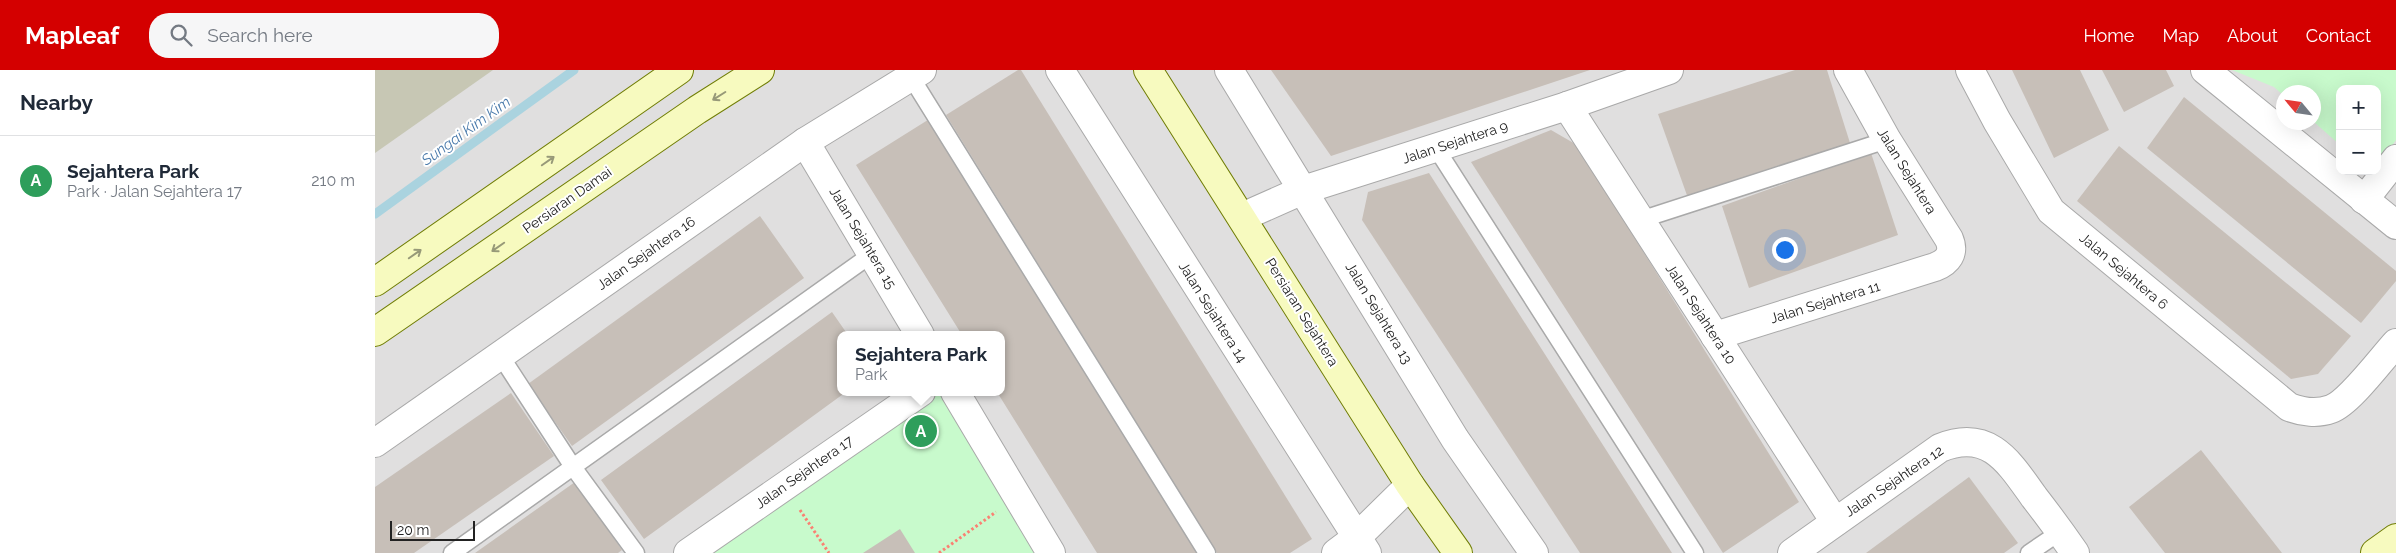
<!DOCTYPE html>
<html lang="en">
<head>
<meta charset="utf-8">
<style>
  :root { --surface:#fff; --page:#f6f6f7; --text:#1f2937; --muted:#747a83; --line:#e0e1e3; --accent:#d40000 }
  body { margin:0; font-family:Raleway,sans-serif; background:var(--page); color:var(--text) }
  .controls { position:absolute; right:15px; top:15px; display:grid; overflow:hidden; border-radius:10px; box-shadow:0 5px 20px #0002 }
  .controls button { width:45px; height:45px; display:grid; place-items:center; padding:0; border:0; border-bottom:1px solid var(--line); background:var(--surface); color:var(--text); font:25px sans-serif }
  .compass { position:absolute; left:1901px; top:15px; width:45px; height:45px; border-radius:50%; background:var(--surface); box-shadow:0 5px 20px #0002; rotate:299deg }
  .scale { position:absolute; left:15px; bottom:12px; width:85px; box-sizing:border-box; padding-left:5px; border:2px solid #222; border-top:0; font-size:14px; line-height:18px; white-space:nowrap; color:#222; -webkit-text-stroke:4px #fff; paint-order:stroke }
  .you { position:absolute; left:1409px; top:179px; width:18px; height:18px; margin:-12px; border:4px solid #fff; border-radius:50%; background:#1a73e8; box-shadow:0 0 0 8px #1a73e833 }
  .badge { display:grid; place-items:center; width:32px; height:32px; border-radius:50%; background:var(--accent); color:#fff; font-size:16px; font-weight:700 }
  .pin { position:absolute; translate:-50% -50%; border:2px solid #fff; box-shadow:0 1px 5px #0006 }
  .popup { position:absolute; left:462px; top:261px; width:168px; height:65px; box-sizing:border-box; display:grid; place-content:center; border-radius:10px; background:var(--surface); filter:drop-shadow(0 1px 4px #0005); font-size:16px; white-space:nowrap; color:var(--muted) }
  .popup b { font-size:19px; color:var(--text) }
  .popup::after { content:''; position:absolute; left:50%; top:100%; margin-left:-10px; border:10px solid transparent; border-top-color:var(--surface) }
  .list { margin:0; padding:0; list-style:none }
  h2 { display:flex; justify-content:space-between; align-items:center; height:65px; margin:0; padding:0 20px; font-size:21px }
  h2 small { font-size:16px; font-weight:400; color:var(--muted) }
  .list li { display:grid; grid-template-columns:32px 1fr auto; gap:15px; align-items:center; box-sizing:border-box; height:90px; padding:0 20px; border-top:1px solid var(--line) }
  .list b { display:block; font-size:19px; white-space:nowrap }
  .list p { margin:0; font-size:16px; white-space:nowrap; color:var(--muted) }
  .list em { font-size:16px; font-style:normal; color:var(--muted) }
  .icon { flex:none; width:28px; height:28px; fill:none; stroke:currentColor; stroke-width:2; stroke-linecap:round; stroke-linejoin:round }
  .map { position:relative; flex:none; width:2021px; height:483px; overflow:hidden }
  header { display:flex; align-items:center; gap:30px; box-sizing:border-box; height:70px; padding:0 25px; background:var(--accent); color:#fff }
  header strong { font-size:24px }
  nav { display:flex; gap:28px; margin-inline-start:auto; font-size:18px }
  .search { width:350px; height:45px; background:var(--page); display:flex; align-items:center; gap:12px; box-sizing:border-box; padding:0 18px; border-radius:20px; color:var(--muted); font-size:19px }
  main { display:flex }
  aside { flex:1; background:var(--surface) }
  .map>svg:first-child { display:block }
</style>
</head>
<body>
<header>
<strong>Mapleaf</strong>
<div class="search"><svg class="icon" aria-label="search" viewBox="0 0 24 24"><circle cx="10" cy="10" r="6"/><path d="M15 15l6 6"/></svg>Search here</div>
<nav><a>Home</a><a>Map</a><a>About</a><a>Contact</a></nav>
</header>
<main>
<aside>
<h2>Nearby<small></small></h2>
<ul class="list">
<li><span class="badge" style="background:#2e9e5b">A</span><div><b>Sejahtera Park</b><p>Park · Jalan Sejahtera 17</p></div><em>210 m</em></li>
</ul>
</aside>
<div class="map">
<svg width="2021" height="483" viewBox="0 0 2021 483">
  <rect width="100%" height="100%" fill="#f2efe9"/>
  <!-- residential -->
  <path fill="#e0dfdf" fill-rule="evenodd" d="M0,0h2021v483h-2021zM1965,19h37v82h-37zM1908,22h30v30h-30zM466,265h160v57h-160z"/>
  <!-- construction -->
  <polygon fill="#c7c7b4" points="0,0 118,0 0,83"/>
  <!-- park -->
  <g fill="#c8facc">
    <polygon points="1857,0 2021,0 2021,70 2002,97 2002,19 1965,19 1965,75 1939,52 1938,22 1908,22 1908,25 1899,17"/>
    <polygon points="546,322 580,322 676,483 313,483"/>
  </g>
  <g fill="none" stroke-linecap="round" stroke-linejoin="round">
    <!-- stream -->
    <polyline stroke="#aad3df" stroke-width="9" points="0,144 199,0"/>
  </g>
  <!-- building -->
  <g fill="#c7bfb8">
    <polygon points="643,0 646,0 937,469 915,483 842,483 571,45"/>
    <polygon points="896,0 1215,0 956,86"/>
    <polygon points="1420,0 1452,0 1475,73 1314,131 1283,44"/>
    <polygon points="1637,0 1705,0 1734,60 1679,88"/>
    <polygon points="1727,0 1791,0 1799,16 1749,42"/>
    <polygon points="1809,27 2021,201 2021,211 1986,253 1772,78"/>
    <polygon points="556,48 826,483 722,483 622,322 626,322 626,265 587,265 481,95"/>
    <polygon points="1176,60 1202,75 1424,432 1348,483 1096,92"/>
    <polygon points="1744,76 1976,266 1943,304 1916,309 1702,131"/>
    <polygon points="1496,83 1523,165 1374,218 1347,136"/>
    <polygon points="1054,103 1297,483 1205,483 987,150 993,122"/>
    <polygon points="385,146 429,208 197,376 153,314"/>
    <polygon points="457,242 473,265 466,265 466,322 471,322 269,469 226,410"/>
    <polygon points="136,323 179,386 39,483 0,483 0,417"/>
    <polygon points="1826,380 1907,483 1790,483 1754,437"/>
    <polygon points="1594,407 1643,473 1629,483 1491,483"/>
    <polygon points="200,412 247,480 243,483 100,483"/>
    <polygon points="525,459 540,483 488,483"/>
  </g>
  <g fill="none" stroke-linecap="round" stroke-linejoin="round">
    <defs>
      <g id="lane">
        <polyline points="536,7 832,483"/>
        <polyline points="1061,78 1320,483"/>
        <polyline points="1265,150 1512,70"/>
        <polyline points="125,285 198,397 261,483"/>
        <polyline points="77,483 497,184"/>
        <polyline points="1654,483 1685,462"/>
      </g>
      <g id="street">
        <polyline points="685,0 992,483"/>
        <polyline points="854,0 1080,369 1159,483"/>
        <path d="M1595,0l27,51 54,90 238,196c13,5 29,7 42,2 18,-6 51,-51 65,-66"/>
        <polyline points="1830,0 2021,155"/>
        <polyline points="1192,36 1460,452"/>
        <polyline points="430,72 545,265"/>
        <polyline points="1989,130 2021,89"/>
        <polyline points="867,147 928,120 1192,36 1294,0"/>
        <path d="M1340,266l220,-69c13,-5 20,-14 14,-28l-62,-99 -39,-70"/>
        <polyline points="580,322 676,483"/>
        <polyline points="0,373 430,72 547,0"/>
        <polyline points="313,483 546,322"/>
        <polyline points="961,483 981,468 1035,415"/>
        <path d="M1417,483l148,-105c49,-20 69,14 94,49 14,18 28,37 41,56"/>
      </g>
      <g id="secondary">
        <polyline points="773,0 1035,415 1083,483"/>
        <polyline points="0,212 304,0"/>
        <polyline points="0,262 322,40 385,0"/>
        <polyline points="2000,483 2021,468"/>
      </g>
    </defs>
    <!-- lane casing -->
    <use href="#lane" stroke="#a9a9a9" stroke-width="19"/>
    <!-- street casing -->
    <use href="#street" stroke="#a9a9a9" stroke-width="30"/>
    <!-- secondary casing -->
    <use href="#secondary" stroke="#707d05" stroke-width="30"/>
    <!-- path -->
    <g stroke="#fa8072" stroke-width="3" stroke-dasharray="2.5 2.5" stroke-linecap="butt">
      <polyline points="425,440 454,483"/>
      <polyline points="564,483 621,442"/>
    </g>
    <!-- lane -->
    <use href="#lane" stroke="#fff" stroke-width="16"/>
    <!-- street -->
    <use href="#street" stroke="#fff" stroke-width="28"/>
    <!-- secondary -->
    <use href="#secondary" stroke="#f7fabf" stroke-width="28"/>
  </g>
  <!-- one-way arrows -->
  <defs><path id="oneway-shaft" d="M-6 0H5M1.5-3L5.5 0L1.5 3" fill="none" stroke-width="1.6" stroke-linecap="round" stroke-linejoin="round" transform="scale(1.25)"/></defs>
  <g stroke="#979978">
    <use href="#oneway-shaft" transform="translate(344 26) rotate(148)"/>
    <use href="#oneway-shaft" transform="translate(173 91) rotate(-35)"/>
    <use href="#oneway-shaft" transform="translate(123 177) rotate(145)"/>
    <use href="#oneway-shaft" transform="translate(40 184) rotate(-35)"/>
  </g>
  <g text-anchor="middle" stroke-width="4" stroke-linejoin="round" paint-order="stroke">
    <!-- street labels -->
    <g font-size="14" fill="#222" stroke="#fff">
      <text transform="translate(1080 72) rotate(-18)" y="5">Jalan Sejahtera 9</text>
      <text transform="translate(1532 101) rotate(58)" y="5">Jalan Sejahtera</text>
      <text transform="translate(192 130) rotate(-35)" y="5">Persiaran Damai</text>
      <text transform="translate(488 168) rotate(59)" y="5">Jalan Sejahtera 15</text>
      <text transform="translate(271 183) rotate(-35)" y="5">Jalan Sejahtera 16</text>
      <text transform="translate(1749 201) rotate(40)" y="5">Jalan Sejahtera 6</text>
      <text transform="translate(1450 232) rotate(-17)" y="5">Jalan Sejahtera 11</text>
      <text transform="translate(838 242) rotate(58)" y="5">Jalan Sejahtera 14</text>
      <text transform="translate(927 242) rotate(58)" y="5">Persiaran Sejahtera</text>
      <text transform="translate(1004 243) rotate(59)" y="5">Jalan Sejahtera 13</text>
      <text transform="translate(1326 244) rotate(57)" y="5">Jalan Sejahtera 10</text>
      <text transform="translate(429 402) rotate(-35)" y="5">Jalan Sejahtera 17</text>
      <text transform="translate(1519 411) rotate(-34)" y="5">Jalan Sejahtera 12</text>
    </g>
    <!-- water labels -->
    <g font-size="15" font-style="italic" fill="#4a7aab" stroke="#fff">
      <text transform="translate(91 61) rotate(-36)" y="5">Sungai Kim Kim</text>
    </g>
  </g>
</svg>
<div class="controls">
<button>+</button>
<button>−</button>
</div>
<svg class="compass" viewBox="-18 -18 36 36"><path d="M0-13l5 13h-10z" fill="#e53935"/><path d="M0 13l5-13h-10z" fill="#747a83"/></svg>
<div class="scale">20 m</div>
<div class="you"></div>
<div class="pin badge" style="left:546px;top:361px;background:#2e9e5b">A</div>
<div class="popup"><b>Sejahtera Park</b>Park</div>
</div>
</main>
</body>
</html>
